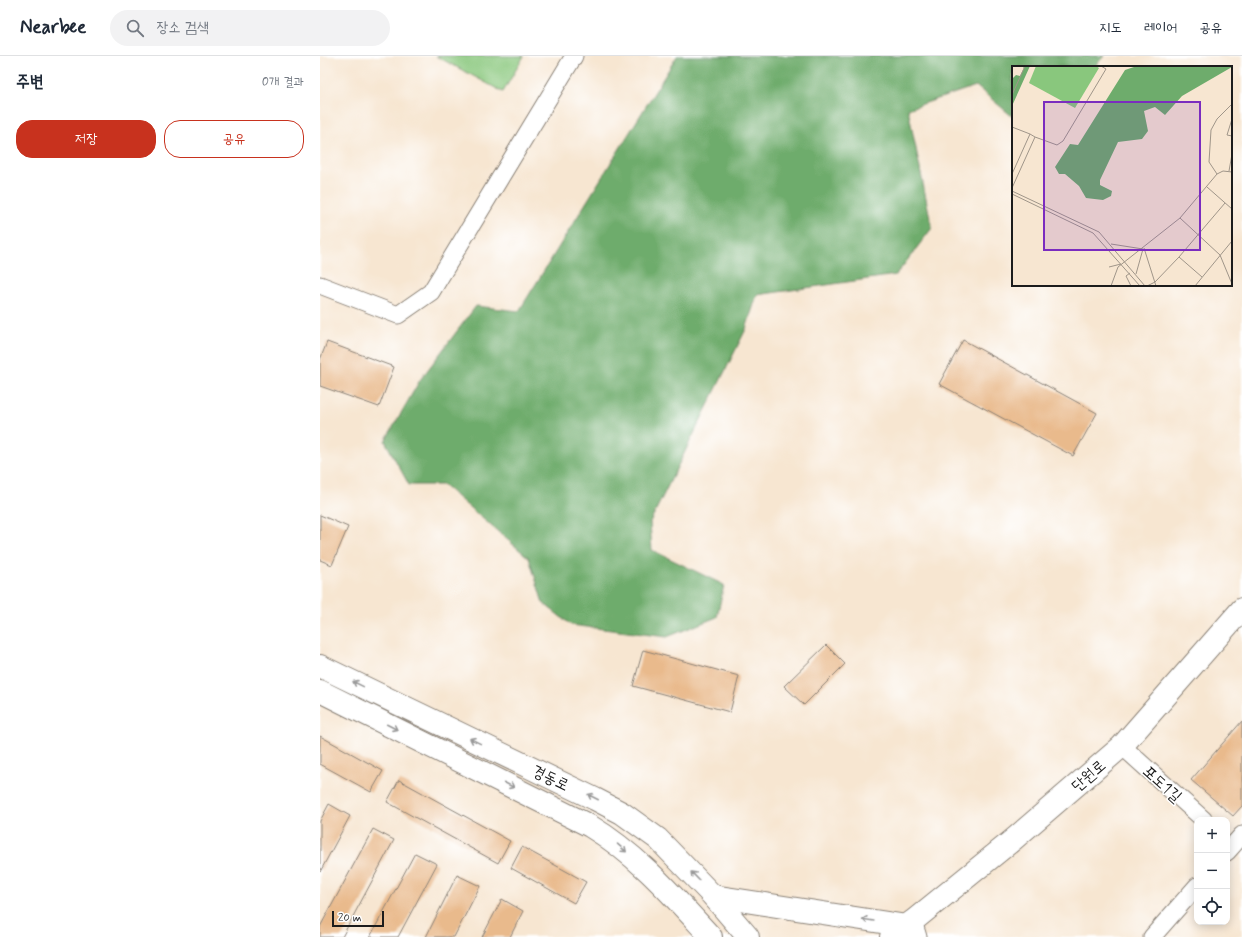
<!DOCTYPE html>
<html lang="ko">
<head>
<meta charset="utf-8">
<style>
  :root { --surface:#fff; --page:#f2f2f3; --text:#1f2937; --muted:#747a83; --line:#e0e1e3; --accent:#c8321e }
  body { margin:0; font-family:Mynerve,"Poor Story",sans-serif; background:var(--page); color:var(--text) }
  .controls { position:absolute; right:12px; bottom:12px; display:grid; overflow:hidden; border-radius:8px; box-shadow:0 2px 10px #0003 }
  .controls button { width:36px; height:36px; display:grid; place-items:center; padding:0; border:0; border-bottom:1px solid var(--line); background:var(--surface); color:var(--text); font:20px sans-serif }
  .scale { position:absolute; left:12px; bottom:10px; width:52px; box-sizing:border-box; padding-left:4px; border:2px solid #1c1c1c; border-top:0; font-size:11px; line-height:14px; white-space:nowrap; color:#1c1c1c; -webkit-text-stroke:3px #fff; paint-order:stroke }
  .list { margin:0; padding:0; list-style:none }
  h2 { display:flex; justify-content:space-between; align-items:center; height:52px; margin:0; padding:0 16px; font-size:17px }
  h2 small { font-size:13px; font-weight:400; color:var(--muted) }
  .actions { display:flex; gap:8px; padding:12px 16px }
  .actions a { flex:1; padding:9px 0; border:1px solid var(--accent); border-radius:16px; text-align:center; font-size:14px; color:var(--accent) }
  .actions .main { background:var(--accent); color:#fff }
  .icon { flex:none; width:22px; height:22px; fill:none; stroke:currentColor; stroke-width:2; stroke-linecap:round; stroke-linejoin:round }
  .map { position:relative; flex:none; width:922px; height:881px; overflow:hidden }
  header { display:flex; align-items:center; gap:24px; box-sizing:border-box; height:56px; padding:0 20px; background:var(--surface); border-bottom:1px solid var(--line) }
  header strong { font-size:19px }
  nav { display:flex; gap:22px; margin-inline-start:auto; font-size:14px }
  .search { width:280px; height:36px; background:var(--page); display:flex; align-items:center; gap:10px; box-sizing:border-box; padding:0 14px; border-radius:22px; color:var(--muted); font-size:15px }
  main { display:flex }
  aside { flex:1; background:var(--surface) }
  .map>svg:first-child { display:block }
</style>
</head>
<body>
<header>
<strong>Nearbee</strong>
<div class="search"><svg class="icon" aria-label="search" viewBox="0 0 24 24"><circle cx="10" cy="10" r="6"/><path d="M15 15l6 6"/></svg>장소 검색</div>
<nav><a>지도</a><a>레이어</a><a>공유</a></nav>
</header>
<main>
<aside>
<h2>주변<small>0개 결과</small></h2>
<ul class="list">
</ul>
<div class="actions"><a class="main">저장</a><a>공유</a></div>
</aside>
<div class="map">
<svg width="922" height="881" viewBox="0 0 922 881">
  <rect width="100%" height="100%" fill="#fff"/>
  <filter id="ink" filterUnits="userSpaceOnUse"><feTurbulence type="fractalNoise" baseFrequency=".025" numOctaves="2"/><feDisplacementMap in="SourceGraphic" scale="8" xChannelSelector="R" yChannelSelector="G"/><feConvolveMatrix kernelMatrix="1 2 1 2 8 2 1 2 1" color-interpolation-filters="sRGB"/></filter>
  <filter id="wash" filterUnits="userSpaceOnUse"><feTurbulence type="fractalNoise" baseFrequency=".012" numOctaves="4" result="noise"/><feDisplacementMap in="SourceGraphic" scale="16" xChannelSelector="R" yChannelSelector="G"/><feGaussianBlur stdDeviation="0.9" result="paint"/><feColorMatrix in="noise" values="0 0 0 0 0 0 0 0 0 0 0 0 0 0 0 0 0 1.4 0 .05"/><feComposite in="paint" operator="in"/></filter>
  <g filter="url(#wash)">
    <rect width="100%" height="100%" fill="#f7e6d1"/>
    <!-- green -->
    <polygon fill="#89c77d" stroke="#52724c" points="116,0 204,0 183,36"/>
    <!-- forest -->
    <polygon fill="#6eac6c" stroke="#456444" points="357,0 784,0 774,11 693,11 693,61 656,30 588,53 612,172 576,219 437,239 426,273 330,466 332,494 404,529 397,561 347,581 251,569 223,547 209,502 123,429 89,429 65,385 100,324 156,250 199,255"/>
    <g id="blocks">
      <!-- building -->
      <g fill="#e9ba8c">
        <polygon points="643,284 777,357 753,400 619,328"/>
        <polygon points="7,286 74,311 59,351 0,330 0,304"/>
        <polygon points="0,459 28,471 12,509 0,504"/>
        <polygon points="506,589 525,608 484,649 464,630"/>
        <polygon points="323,594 419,620 410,656 313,630"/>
        <polygon points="922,665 922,750 913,760 871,724"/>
        <polygon points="0,680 63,715 51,736 0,708"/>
        <polygon points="79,724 190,785 178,807 67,746"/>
        <polygon points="9,748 30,760 0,816 0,765"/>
        <polygon points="53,773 74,784 22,881 0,881 0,871"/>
        <polygon points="202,791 266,826 254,847 191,812"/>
        <polygon points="95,797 117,808 78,881 50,881"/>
        <polygon points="137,819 160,830 134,881 106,881"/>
        <polygon points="182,843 203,855 190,881 162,881"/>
      </g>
    </g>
  </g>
  <g filter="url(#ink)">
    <use href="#blocks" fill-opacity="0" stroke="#8a8176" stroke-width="1"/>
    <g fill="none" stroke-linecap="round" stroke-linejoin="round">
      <defs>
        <g id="minor">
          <polyline points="0,229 78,259 111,236 254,0"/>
          <polyline points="802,690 884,764"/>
          <polyline points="907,796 922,779"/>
          <polyline points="593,865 598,881"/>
          <polyline points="832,881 877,830"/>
        </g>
        <g id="tertiary">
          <polyline points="0,610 275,743 302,757 338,783 393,840 428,881"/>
          <path d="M0,635l270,135c47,28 84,71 121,111"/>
          <polyline points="393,840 587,870 584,878"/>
          <polyline points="571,881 593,865 694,783 802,690 922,553"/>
        </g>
      </defs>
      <!-- minor casing -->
      <use href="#minor" stroke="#8a8176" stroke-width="19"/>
      <!-- tertiary casing -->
      <use href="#tertiary" stroke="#8a8176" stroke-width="24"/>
      <!-- minor -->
      <use href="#minor" stroke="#fff" stroke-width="17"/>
      <!-- tertiary -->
      <use href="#tertiary" stroke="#fff" stroke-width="22"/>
    </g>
    <!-- one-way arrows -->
    <defs><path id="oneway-shaft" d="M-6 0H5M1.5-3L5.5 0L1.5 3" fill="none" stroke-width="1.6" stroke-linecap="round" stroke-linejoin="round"/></defs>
    <g stroke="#999">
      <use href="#oneway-shaft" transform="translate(38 628) rotate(-154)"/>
      <use href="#oneway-shaft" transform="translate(72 671) rotate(27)"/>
      <use href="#oneway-shaft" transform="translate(155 685) rotate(-154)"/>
      <use href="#oneway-shaft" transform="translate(189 729) rotate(27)"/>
      <use href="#oneway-shaft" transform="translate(273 741) rotate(-153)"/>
      <use href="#oneway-shaft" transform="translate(302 792) rotate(41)"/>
      <use href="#oneway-shaft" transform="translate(375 820) rotate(-134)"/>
      <use href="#oneway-shaft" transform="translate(548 864) rotate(-171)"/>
    </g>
  </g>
  <g text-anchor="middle" stroke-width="3" stroke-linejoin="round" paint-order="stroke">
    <!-- street labels -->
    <g font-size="16" fill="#1c1c1c" stroke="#fff">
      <text transform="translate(768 719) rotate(-41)" y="6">단원로</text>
      <text transform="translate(231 721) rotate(26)" y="6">경동로</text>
      <text transform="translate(843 727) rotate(42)" y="6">포도1길</text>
    </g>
  </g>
  <!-- overview -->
  <g transform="translate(692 10)">
    <rect width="220" height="220" fill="#f7e6d1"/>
    <path d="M24,0h60l3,2 -24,40 -46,-25z" fill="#89c77d"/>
    <path d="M10,0h8l-18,40v-27l4,-4 4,1 4,-8zM125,0l95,1 -50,29 -17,19 -10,-8 -11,4 4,20 -6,8 -24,3 -18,38v5l12,6 -1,5 -8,4 -17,-2 -7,-12 -14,-12h-6l-4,-7 15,-23 8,1 47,-75z" fill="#6eac6c"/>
    <path fill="none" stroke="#9f9589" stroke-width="1" d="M0,29l13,-29M220,53l-5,16 5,1M0,61l18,7M23,71l22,8 6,-4 43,-72 -5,-3M217,105l3,-17M0,108l18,-40 5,3 -23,51M205,108l-8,-12 2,-32 6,-11 15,-15M195,121l25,22M0,125l87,41 46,54M0,128l81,39 47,53M168,152l40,37 12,29M99,178l32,5 -7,25M132,182l12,38M167,191l23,20M97,201l12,-3M118,207l-4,3 5,10M99,220l7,-19 62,-49 37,-44 6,-3 9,1M135,220l8,-4 24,-25 46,-54M183,220l37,-45"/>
    <path fill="#7b2cbf" fill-opacity="0.15" stroke="#7b2cbf" stroke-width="2" d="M32,36h156v148h-156z"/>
    <rect width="220" height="220" fill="none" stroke="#1c1c1c" stroke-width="2"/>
  </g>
</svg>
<div class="controls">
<button>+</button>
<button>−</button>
<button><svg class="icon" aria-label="locate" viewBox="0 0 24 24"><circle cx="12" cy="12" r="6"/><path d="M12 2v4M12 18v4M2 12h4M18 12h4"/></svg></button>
</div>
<div class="scale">20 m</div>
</div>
</main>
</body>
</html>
